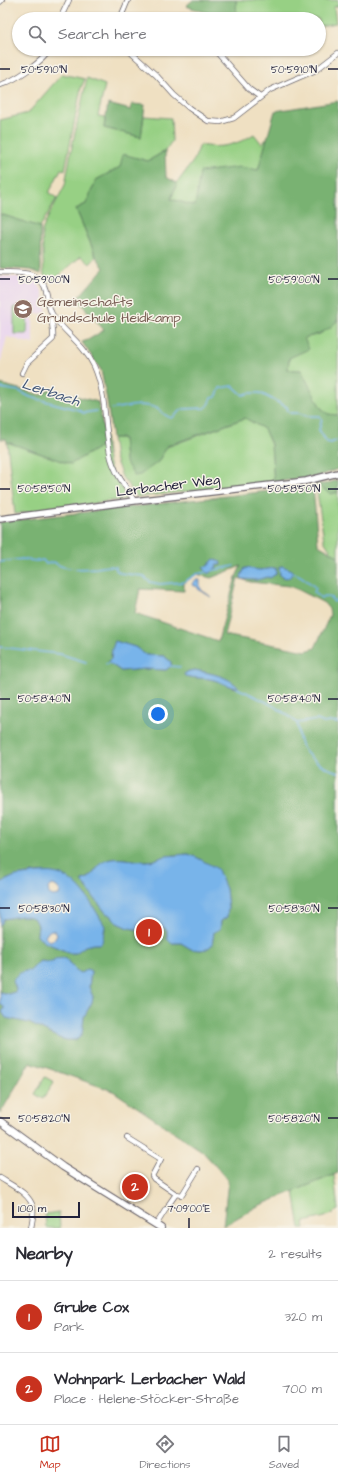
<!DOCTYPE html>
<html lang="en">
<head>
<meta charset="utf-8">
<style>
  :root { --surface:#fff; --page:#f7f7f7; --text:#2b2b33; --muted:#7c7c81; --line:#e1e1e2; --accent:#c8321e }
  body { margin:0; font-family:"Architects Daughter",sans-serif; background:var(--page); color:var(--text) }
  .scale { position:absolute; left:12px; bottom:10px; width:68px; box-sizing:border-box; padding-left:4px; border:2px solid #22223b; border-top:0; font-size:11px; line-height:14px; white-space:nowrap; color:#22223b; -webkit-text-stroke:3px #f7f3e8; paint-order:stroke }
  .you { position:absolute; left:158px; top:714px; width:14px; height:14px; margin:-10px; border:3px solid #fff; border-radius:50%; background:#1a73e8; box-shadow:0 0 0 6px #1a73e833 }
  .badge { display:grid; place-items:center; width:26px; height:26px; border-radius:50%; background:var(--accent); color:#fff; font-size:13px; font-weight:700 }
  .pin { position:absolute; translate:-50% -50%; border:2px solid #fff; box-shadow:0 1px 4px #0006 }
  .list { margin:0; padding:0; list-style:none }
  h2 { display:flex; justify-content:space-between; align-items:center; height:52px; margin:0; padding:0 16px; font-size:17px }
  h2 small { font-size:13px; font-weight:400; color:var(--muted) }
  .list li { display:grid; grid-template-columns:26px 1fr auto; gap:12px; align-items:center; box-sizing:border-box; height:72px; padding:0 16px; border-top:1px solid var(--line) }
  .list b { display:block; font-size:15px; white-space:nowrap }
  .list p { margin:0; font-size:13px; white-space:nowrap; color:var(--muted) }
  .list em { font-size:13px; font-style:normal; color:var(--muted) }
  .icon { flex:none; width:22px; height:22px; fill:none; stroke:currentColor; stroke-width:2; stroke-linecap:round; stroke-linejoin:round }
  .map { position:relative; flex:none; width:338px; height:1228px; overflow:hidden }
  .search { position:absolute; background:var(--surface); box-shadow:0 1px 3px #0004; left:12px; right:12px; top:12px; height:44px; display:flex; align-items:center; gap:10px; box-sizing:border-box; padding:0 14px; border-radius:22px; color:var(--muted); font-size:15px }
  .sheet { height:196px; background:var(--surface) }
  nav { display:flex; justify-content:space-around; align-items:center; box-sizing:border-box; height:56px; border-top:1px solid var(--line); background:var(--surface); font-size:11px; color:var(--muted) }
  nav a { display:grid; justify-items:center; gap:2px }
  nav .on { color:var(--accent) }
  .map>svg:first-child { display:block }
</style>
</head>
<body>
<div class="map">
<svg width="338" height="1228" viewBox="0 0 338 1228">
  <rect width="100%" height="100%" fill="#f7f3e8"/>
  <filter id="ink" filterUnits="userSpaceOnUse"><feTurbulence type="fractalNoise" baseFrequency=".025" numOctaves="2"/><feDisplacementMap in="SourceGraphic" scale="8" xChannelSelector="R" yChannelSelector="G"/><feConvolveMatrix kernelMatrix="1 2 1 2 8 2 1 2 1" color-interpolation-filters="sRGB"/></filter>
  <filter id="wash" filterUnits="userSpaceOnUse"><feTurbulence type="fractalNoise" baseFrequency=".012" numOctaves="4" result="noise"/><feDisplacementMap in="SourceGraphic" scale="16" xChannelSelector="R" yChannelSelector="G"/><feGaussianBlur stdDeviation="0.9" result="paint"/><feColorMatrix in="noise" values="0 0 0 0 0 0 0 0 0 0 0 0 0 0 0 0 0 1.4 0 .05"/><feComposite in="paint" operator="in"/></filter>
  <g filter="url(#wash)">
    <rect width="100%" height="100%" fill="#efe0c2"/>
    <!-- built -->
    <polygon fill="#e8d2ee" points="0,276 30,278 37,281 43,293 47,313 33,314 33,344 7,337 0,364"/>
    <!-- green -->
    <g fill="#97d084" stroke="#5c7960">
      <polygon points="236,0 338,0 338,6 334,7 336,23 319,26 319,19 237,19"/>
      <polygon points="62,74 85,79 81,88 65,170 61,169 49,193 57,198 40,227 0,214 0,120 28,113"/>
      <polygon points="87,78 105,85 98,116 105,117 104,128 141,137 144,116 171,118 172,141 165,151 148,161 137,158 96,180 86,204 76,209 96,257 90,264 81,256 52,282 44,276 42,231 46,221 65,185 71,151"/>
      <path d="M254,134l8,10 6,-7 -10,33 -18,-3 -45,39 -24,-7 6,-16 17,-23 6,-15c21,4 37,0 54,-11z"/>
      <polygon points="14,307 28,307 27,334 14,334"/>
      <path d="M338,319v96c-3,0 -7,0 -10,-1 -10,-5 -21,-34 -27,-44h-13l1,-12 15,-20 16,-4 15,-11z"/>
      <polygon points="245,418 264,429 271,445 274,482 137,497 122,477 115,458 112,438 123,438 125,461 158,462 167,447"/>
      <path d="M7,442l63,22 36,-21c1,12 2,24 8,34 4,7 13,15 12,22l-111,15z"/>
      <path d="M316,484l15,10 7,-2v64c-7,-3 -11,-10 -14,-16z"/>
      <polygon points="45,1077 54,1082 43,1099 35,1094"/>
      <polygon points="334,1175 338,1210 325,1217 304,1222 305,1228 300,1228 294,1191"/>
      <polygon points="59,1212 60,1228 46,1228 45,1214"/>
    </g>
    <!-- forest -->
    <g fill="#79b272" stroke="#4e6a56" fill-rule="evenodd">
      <polygon points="193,0 236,0 237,19 225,19 186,6"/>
      <path d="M338,101v218c-7,12 -22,16 -34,19l5,11 -20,9 -1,12h13l20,38 7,6 10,1v54l-22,8 -42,5 -3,-38 -7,-15 -19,-11 -78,28 -9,16 -18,13 -6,1 -9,-15 -2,-23h-11l-5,-38 -6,-30 -19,-28 6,-2 16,-10 -27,-31 27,-31 -8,-12 -20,-47 10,-5 10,-24 24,-13 3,-13 25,7 17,-10 1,26 11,6 -6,16 24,7 5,-34 40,-5 18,3 17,-59z"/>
      <polygon points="108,104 131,110 132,104 145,105 141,137 104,128"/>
      <polygon points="0,214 40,227 41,274 31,270 0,268"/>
      <polygon points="0,384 41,395 50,389 98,402 106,443 71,464 7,442 6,439 0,439"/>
      <polygon points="338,480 338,492 331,494 316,484 325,484"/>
      <path d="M313,486l5,59 20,11v617l-80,33 -35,20 5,-45 -14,-17 -12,-13 -89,-60 -83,-29 -30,52v-110l4,2v3l-2,3 4,6 23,5 30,15 8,2h8l4,-2 3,-4 2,-17 8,-15 1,-5 -4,-10 2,-16 -4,-2 -6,4c-8,-3 -10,-11 -17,-15l-9,1 -2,3c-18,0 -9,-5 -23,9h-4l-12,7v5l2,6 -1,3 -7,2 -8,-2v-67l2,-2 1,-4c10,-1 32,-9 35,7 0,3 -1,6 -1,10l7,6 26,11h6l9,-7 9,-2h5l3,-2c0,-6 4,-11 3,-16 -20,-30 -31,-58 -72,-53 -12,2 -23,4 -33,10v-361zM214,559l6,2 1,4h-5v3l-8,6 -5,-7 5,-1zM241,566l-5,11 -18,64 -83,-28 5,-24 44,2v-8l13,-9 14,4zM281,566l9,3 2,2 -3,6h-7l-2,-1 -1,-9zM245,568l15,2 16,-2v6l-6,4 -2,-1 -12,3 -14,-1 -1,-3zM238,578l12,4 39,4 10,4 25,13 5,6 1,6 -15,33 -9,3 -82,-16zM115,641l20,6 11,8 18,1 7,6v4l-5,4 -21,-1 -24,2 -12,-8 -1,-2 3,-1v-5zM195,670c17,4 31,5 44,18 -10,0 -16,-6 -25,-8 -10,-3 -19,-1 -29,-4l-1,-2 5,-3zM188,854l8,3 21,13 9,19 2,19 -1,9 -6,4 -1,8 -6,3 -2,13 -5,4 -7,1 -9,-1 -10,-6h-10l-4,-4v-9l-3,-2 -15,3 -21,-3 -11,-5 -5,-7 -6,-3 -24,-31v-2c13,-2 13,-16 26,-20 13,-4 27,2 40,1 7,0 12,-4 18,-5 7,-1 15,-1 22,-2z"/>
    </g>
    <!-- water -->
    <g fill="#78b4ea" stroke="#4d6b92" fill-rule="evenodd">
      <polygon points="214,559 220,561 221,565 216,565 217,568 215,568 212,571 212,572 208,574 203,567 208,566"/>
      <path d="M282,566l8,3 2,2 -1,5c-3,3 -8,2 -11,-1l-1,-8z"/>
      <polygon points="245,568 260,570 276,568 276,574 270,578 268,577 256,580 242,579 241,576"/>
      <path d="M196,580h4c-1,13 4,10 11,17l-13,-8v-2l-6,-2 1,-3z"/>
      <polygon points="115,641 135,647 146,655 164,656 171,662 171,666 166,670 145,669 121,671 109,663 108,661 111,659 112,649"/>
      <path d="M195,670c17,4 32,5 44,18 -11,-1 -15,-5 -25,-8 -10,-3 -19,-1 -29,-4l-1,-2 5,-3z"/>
      <path d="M188,854l8,3 20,11 2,2 8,19 2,19 -1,9 -6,4 -1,8 -6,3 -2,13 -5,4 -7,1 -9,-1 -10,-6h-10l-4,-4v-9l-3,-2 -15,3 -21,-3 -11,-5 -5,-7 -6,-3 -24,-31v-2c13,-1 13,-16 26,-20 13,-4 27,2 40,1 7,0 12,-4 18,-5 7,-1 15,-1 22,-2z"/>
      <path d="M37,873c6,0 11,-1 16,0 26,3 40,34 52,53l-3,16 -3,2h-5l-9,2 -9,7h-6l-26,-11 -7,-6c0,-4 1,-7 1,-10 -3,-16 -25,-8 -35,-7l-1,4 -2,2v-42l15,-7zM53,885l4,2 3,4 -1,4 -6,1 -4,-2 -1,-6 2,-2zM51,930l4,1 2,4 -2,4 -6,2 -4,-4 3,-5z"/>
      <path d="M64,958c7,4 9,12 17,15l6,-4 4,2 -2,16 4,10 -1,5 -8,15 -2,17 -3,4 -4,2h-8l-8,-2 -30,-15 -23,-5 -4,-6 2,-3v-2l-4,-3v-12l8,2 7,-2 1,-3 -3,-8c2,-7 11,-11 17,-10 14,-14 5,-9 23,-9l2,-3z"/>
    </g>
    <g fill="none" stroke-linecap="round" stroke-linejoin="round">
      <!-- stream -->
      <g stroke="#78b4ea" stroke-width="1.5">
        <polyline points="0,388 19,391 30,397 79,410 83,413 96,411"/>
        <path d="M112,409c14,-2 30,-7 44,-1 6,3 9,9 16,10l11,-9 22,-1 3,-3 3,-7 5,-1 4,-9 13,-2 10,9 6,-2h11l27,14 1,4 2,2h9l8,3h12l3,3 -3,11 8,12 3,1 8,-3"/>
        <path d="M0,562l22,-3 14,2 7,-1 3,4 8,-2c8,8 32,7 43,6 8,-1 11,-3 19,-1v3l4,3 23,3 7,6 10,2 24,-2 13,-8 9,-2"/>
        <polyline points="210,571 234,566"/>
        <path d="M291,573c9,0 17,9 25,15l-2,4 7,6 3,-2 7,2 3,4 4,-4"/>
        <polyline points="0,647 60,654 86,662"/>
        <polyline points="106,664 110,663"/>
        <polyline points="170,666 180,667"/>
        <path d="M237,688c21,10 43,19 60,35l20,-3 7,3 5,-1 9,1"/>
        <path d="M297,723c2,6 1,13 3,19 5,15 24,26 38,30"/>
      </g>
    </g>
  </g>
  <g filter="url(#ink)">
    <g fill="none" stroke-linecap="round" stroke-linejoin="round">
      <defs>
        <g id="minor">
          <polyline points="0,2 2,0"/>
          <polyline points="60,19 69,0"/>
          <polyline points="120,19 128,0"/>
          <polyline points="127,49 156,75 174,95 189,108 208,121 220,122 234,118 270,90 316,70 338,53"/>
          <polyline points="214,49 249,89 260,97"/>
          <polyline points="49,51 60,49"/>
          <path d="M0,85c14,-4 43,-23 50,-36"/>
          <path d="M0,272c17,1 41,-3 46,19 2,7 2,16 6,23 12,19 32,30 42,52 13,29 10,62 17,92 5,19 15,27 23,43"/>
          <path d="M22,373l5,-10 26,-24c1,-8 -2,-16 -1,-24"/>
          <polyline points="127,1138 161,1159 152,1176 154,1179 176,1194 182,1195 198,1169"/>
          <path d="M0,1178c11,7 31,16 33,30 1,6 -1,14 -2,20"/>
          <polyline points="169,1204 176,1194"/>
          <polyline points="156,1225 166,1209"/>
        </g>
        <polyline id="tertiary" points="0,519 134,501 306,481 338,473"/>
        <polyline id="secondary" points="0,1121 63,1167 161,1228"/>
      </defs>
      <!-- minor casing -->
      <use href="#minor" stroke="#6a646a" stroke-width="6"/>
      <!-- tertiary casing -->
      <use href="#tertiary" stroke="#6a646a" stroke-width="8"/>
      <!-- secondary casing -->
      <use href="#secondary" stroke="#6a646a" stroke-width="8"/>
      <!-- minor -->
      <use href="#minor" stroke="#fff" stroke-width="4.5"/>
      <!-- tertiary -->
      <use href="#tertiary" stroke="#fff" stroke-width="5.5"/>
      <!-- secondary -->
      <use href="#secondary" stroke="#fff" stroke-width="6"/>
    </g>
  </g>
  <!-- ticks -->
  <path fill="none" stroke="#22223b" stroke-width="1.5" d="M0,69h10M328,69h10M0,279h10M328,279h10M0,489h10M328,489h10M0,699h10M328,699h10M0,908h10M328,908h10M0,1118h10M328,1118h10M189,1218v10"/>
  <!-- icons -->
  <defs>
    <symbol id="school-disc" viewBox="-11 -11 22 22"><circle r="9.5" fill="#8d6e63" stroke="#f7f3e8"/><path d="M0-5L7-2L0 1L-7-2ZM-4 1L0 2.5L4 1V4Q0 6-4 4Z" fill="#fff"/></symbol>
  </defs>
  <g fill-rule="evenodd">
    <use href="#school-disc" x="12" y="298" width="22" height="22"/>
  </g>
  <g text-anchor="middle" stroke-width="3" stroke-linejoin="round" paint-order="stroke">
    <!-- education labels -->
    <g font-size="14" fill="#785e54" stroke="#f7f3e8" text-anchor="start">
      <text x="37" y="306">Gemeinschafts<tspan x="37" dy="16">Grundschule Heidkamp</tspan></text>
    </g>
    <!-- street labels -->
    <g font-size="14" fill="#22223b" stroke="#f7f3e8">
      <text transform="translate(168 485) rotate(-7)" y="5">Lerbacher Weg</text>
    </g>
    <!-- water labels -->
    <g font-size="15" font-style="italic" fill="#405578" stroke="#f7f3e8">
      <text transform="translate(51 392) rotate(18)" y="5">Lerbach</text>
    </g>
  </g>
  <g font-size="10" text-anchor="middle" fill="#22223b" stroke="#f7f3e8" stroke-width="3" stroke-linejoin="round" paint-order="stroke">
    <text x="44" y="73">50°59'10"N</text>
    <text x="294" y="73">50°59'10"N</text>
    <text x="44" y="283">50°59'00"N</text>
    <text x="294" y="283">50°59'00"N</text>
    <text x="44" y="492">50°58'50"N</text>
    <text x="294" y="492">50°58'50"N</text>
    <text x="44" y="702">50°58'40"N</text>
    <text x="294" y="702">50°58'40"N</text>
    <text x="44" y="912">50°58'30"N</text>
    <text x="294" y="912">50°58'30"N</text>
    <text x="44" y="1122">50°58'20"N</text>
    <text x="294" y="1122">50°58'20"N</text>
    <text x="189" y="1212">7°09'00"E</text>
  </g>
</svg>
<div class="scale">100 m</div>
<div class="you"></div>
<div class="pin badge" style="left:149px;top:932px">1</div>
<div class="pin badge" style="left:135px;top:1187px">2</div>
<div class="search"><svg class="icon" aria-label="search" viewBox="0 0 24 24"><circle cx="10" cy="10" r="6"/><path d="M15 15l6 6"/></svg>Search here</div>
</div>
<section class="sheet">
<h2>Nearby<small>2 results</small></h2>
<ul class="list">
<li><span class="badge">1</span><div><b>Grube Cox</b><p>Park</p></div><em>320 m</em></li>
<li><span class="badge">2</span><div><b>Wohnpark Lerbacher Wald</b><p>Place · Helene-Stöcker-Straße</p></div><em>700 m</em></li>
</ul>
</section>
<nav>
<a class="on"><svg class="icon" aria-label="map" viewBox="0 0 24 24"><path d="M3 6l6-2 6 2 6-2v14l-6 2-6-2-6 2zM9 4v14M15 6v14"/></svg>Map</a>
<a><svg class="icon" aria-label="directions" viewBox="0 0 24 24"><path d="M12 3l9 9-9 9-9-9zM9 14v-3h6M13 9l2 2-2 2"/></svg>Directions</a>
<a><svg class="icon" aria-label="saved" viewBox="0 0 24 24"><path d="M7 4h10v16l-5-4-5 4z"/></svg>Saved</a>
</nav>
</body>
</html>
